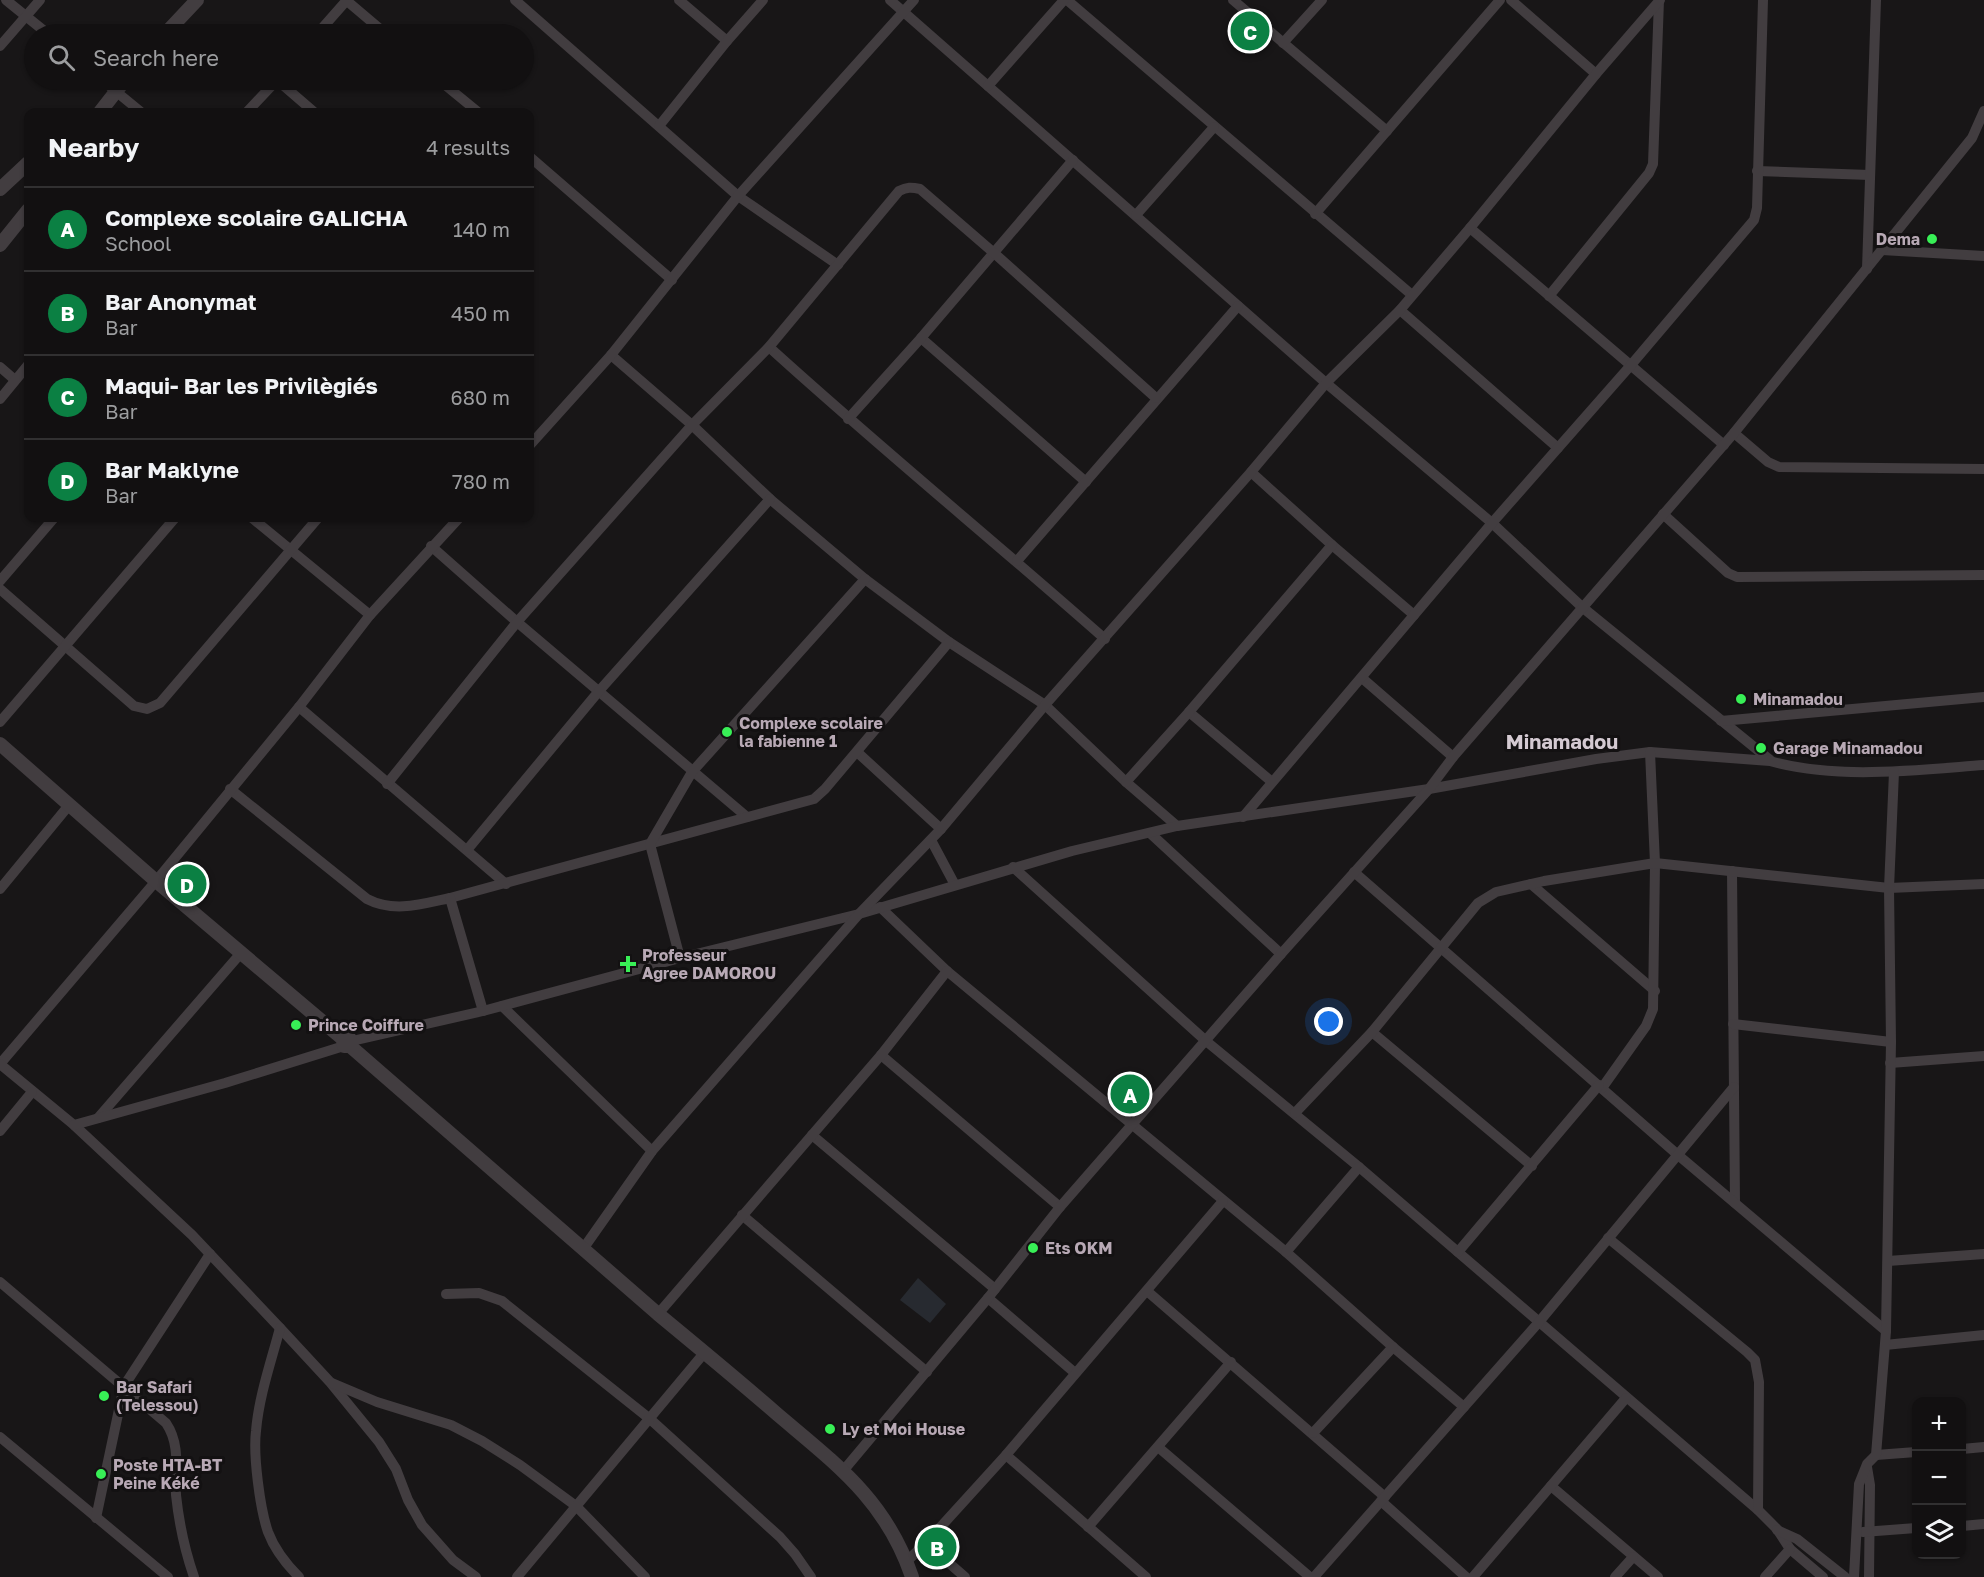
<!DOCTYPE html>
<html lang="en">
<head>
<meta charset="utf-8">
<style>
  :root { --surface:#121011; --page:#1f1e1f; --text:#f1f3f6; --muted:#9c9d9f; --line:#313031; --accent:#0b8043 }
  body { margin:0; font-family:"Golos Text",sans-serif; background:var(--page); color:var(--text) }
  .controls { position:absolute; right:18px; bottom:18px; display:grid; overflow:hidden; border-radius:12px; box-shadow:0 2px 4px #0004 }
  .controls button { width:54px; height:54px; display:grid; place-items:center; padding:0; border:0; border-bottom:2px solid var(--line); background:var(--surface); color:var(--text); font:30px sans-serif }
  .you { position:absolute; left:1329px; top:1022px; width:21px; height:21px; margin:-15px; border:4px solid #fff; border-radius:50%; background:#1a73e8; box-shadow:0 0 0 9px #1a73e833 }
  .badge { display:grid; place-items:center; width:39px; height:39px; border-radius:50%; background:var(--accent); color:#fff; font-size:20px; font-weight:700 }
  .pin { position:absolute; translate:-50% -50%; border:3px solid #fff; box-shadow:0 2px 6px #0006 }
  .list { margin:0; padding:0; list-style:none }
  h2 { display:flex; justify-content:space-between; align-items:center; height:78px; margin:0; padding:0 24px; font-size:26px }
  h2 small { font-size:20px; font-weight:400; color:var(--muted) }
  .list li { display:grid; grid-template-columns:39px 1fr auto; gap:18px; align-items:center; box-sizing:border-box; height:84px; padding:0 24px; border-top:2px solid var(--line) }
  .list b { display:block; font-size:22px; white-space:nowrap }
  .list p { margin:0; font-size:20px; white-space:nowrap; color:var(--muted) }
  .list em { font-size:20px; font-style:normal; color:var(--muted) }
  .icon { flex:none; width:33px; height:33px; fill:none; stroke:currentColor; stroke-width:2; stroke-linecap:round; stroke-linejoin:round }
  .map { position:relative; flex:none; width:1984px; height:1577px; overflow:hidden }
  .search { position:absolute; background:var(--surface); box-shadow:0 2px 4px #0004; left:24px; top:24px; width:510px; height:66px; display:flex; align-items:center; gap:15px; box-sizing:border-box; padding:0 21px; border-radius:33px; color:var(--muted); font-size:22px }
  .panel { position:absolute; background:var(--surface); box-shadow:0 2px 4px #0004; left:24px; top:108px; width:510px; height:414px; border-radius:12px }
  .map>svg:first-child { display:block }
</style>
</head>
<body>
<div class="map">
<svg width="1984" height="1577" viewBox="0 0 1984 1577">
  <rect width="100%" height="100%" fill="#181617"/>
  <!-- green -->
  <polygon fill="#272a30" points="918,1278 946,1304 930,1323 900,1300"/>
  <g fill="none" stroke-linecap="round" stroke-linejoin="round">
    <!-- minor -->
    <g stroke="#423d40" stroke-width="10">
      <polyline points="6,0 48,34"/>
      <polyline points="515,0 738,196 838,265"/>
      <polyline points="679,0 727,41"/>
      <polyline points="890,0 1326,383 1492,523 1582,607 1770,760"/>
      <polyline points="1067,0 1412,295"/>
      <polyline points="1233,0 1387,131"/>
      <polyline points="1511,0 1596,74"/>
      <polyline points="347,1 386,34"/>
      <polyline points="317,34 347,0"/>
      <polyline points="1283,43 1322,0"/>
      <polyline points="0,46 40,0"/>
      <polyline points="102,80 141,112"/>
      <polyline points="277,80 314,112"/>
      <polyline points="439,80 478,112"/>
      <polyline points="988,86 1064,0"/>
      <polyline points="247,112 277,80"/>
      <polyline points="659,126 727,41 763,0"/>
      <polyline points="530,157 672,280"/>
      <polyline points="1757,171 1870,175"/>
      <polyline points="1315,214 1500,0"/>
      <polyline points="1136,215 1214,127"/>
      <polyline points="1470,228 1724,445"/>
      <polyline points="1882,250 1984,256"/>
      <polyline points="1867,269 1876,0"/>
      <polyline points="1549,296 1649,173 1653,164 1659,0"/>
      <polyline points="1400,310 1558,448"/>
      <polyline points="921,338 1086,482"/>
      <path d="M769,347c110,100 225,194 336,292"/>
      <polyline points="611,355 692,425 770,499 865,579 949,642 1045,705 1126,782 1177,826"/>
      <polyline points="0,367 15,380"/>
      <polyline points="0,399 28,365"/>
      <polyline points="848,419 921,338 1073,160"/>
      <polyline points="1734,433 1768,462 1779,467 1984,469"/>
      <polyline points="530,445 611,355 738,196 914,0"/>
      <polyline points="1251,472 1332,545 1414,615"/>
      <polyline points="1663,514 1728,573 1737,577 1984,575"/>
      <polyline points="252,518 370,615"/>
      <polyline points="431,546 517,622 747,817"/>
      <polyline points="1017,561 1238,306"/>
      <polyline points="0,581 54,518"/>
      <polyline points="0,589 134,706 147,709 160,703 318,518"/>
      <polyline points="1362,678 1453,757"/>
      <polyline points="299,707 506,884"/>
      <polyline points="1189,712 1272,782"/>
      <polyline points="1721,721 1984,697"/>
      <polyline points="0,722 175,518"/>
      <polyline points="857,752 941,829"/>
      <polyline points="1126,782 1189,712 1332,545"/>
      <path d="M387,784l130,-162 175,-197 77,-78 130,-156c8,-4 12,-4 21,-2l74,64 162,145"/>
      <path d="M230,789l137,110c27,14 55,5 83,-1l364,-99 11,-10 124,-147"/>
      <polyline points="1243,817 1492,523 1631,365 1754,220 1757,208 1763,0"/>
      <polyline points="1150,833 1281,954"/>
      <polyline points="931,840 955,885"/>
      <polyline points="467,850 599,691 770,499"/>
      <polyline points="1013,867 1206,1041 1359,1167 1758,1510 1777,1529 1790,1549 1823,1577"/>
      <polyline points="1732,871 1735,1203"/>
      <polyline points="1354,872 1678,1155 1886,1331"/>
      <polyline points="1531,884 1655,991"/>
      <polyline points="0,889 70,804"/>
      <polyline points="450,898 483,1011"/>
      <polyline points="880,907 947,971 1286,1252 1393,1347 1464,1407"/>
      <polyline points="680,958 650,844 692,772 865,579"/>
      <polyline points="502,1006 652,1151"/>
      <polyline points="1733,1024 1891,1042"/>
      <polyline points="1372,1032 1532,1166"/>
      <path d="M352,1041l131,-30 197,-53 179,-44 213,-63 105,-25 252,-37 167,-30 54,-7 120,9c65,19 147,9 214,4"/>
      <polyline points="881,1055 1060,1207"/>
      <polyline points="1890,1063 1984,1056"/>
      <polyline points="0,1064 156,881 299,707 370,615 459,518"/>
      <polyline points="0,1064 74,1125 192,1235 280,1328 330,1382 379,1442 396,1469 408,1500 422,1525 453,1560 476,1577"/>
      <polyline points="1602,1088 1646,1026 1653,1009 1655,863 1650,752"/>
      <polyline points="1295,1113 1372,1032 1478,903 1496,892 1544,881 1655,863 1889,888 1984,884"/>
      <polyline points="98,1118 241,953"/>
      <polyline points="74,1125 225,1083 344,1046"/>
      <polyline points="0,1131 32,1092"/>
      <polyline points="812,1135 995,1289"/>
      <polyline points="742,1215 927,1372"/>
      <polyline points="1608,1238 1747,1352 1755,1360 1759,1382 1758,1510"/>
      <polyline points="583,1249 652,1151 859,914 941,829 1045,705 1251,472 1326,383 1400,310 1470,228 1596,74 1660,0"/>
      <polyline points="1286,1252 1359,1167"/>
      <polyline points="1458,1252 1599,1085"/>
      <polyline points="1888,1261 1984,1254"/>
      <path d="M0,1282l166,141c15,22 9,48 10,72 3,28 9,56 18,82"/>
      <polyline points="1147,1291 1385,1497"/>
      <polyline points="446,1294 479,1293 502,1301 650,1419 780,1537 795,1554 811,1577"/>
      <polyline points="988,1298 1075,1373"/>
      <polyline points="658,1314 881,1055 947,971"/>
      <path d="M280,1328c-9,34 -21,68 -24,103 -3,24 4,78 12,101 6,16 19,33 31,45"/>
      <polyline points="1885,1345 1984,1335"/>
      <polyline points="332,1383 377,1402 451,1425 482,1441 520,1465 576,1506 645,1577"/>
      <polyline points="1313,1433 1393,1347"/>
      <polyline points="0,1437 168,1577"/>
      <polyline points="1158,1447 1310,1577"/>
      <polyline points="1962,1449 1984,1447"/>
      <polyline points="1006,1455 1146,1577"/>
      <polyline points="1876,1455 1916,1452"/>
      <polyline points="1867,1467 1870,1485 1869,1577"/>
      <polyline points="843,1471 988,1298 1060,1207 1281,954 1429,789 1453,757 1734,433 1972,138 1984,111"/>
      <polyline points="1551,1486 1658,1577"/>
      <polyline points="1381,1501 1466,1577"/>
      <polyline points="96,1518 124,1386 210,1254"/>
      <polyline points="1962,1526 1984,1524"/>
      <polyline points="1088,1527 1231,1362"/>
      <polyline points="1777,1530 1797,1539 1845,1577"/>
      <polyline points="1863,1532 1916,1528"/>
      <polyline points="926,1543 965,1577"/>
      <polyline points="907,1561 926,1543 1006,1455 1223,1201"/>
      <polyline points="517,1577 705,1352"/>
      <polyline points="1314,1577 1539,1322 1734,1087"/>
      <polyline points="1473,1577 1626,1398"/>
      <polyline points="1615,1577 1633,1557"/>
      <polyline points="1765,1577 1790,1549"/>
      <polyline points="1854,1577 1859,1484 1867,1464 1876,1455 1886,1331 1891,1042 1889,888 1894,772"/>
    </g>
    <!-- tertiary -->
    <g stroke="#423d40" stroke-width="14">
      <polyline points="165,34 197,0"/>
      <polyline points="100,112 125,80"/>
      <polyline points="0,189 28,163"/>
      <polyline points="0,245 28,210"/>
      <polyline points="0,744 156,881 343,1039"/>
      <path d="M350,1046v-7h-7l1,7h6l308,268c40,33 80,66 119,100 59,50 109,86 135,163"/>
    </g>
  </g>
  <!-- markers -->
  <g fill="#38ef56" stroke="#131112" stroke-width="2">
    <circle cx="1932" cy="239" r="6"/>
    <circle cx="1741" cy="699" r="6"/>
    <circle cx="727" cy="732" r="6"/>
    <circle cx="1761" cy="748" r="6"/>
    <path d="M625 955h6v6h6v6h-6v6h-6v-6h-6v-6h6z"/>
    <circle cx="296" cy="1025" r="6"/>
    <circle cx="1033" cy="1248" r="6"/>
    <circle cx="104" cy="1396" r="6"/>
    <circle cx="830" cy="1429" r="6"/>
    <circle cx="101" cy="1474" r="6"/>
  </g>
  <g text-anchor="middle" stroke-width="6" stroke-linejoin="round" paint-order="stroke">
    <!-- poi labels -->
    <g font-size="16" font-weight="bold" fill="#b8a9b5" stroke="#131112" text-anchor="start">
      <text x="1920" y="245" text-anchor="end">Dema</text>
      <text x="1753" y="705">Minamadou</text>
      <text x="739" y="729">Complexe scolaire<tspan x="739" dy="18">la fabienne 1</tspan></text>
      <text x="1773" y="754">Garage Minamadou</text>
      <text x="642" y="961">Professeur<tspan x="642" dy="18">Agree DAMOROU</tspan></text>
      <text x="308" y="1031">Prince Coiffure</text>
      <text x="1045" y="1254">Ets OKM</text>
      <text x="116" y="1393">Bar Safari<tspan x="116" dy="18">(Telessou)</tspan></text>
      <text x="842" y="1435">Ly et Moi House</text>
      <text x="113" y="1471">Poste HTA-BT<tspan x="113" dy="18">Peine Kéké</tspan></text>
    </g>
    <!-- quarter labels -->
    <g font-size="20" font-weight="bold" fill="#d4cad2" stroke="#131112">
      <text x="1562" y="749">Minamadou</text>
    </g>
  </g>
</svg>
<div class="controls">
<button>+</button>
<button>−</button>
<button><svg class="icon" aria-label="layers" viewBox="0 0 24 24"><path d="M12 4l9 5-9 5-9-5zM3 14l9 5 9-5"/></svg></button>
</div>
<div class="you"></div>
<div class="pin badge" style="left:1130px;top:1094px">A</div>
<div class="pin badge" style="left:937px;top:1547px">B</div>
<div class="pin badge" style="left:1250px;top:31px">C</div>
<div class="pin badge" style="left:187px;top:884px">D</div>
<div class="search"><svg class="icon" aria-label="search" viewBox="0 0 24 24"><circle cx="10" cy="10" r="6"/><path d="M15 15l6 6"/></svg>Search here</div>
<section class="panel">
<h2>Nearby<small>4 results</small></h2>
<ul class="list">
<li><span class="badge">A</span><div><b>Complexe scolaire GALICHA</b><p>School</p></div><em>140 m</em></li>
<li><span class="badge">B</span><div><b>Bar Anonymat</b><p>Bar</p></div><em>450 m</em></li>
<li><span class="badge">C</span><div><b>Maqui- Bar les Privilègiés</b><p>Bar</p></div><em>680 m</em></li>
<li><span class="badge">D</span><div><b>Bar Maklyne</b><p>Bar</p></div><em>780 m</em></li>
</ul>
</section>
</div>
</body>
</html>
